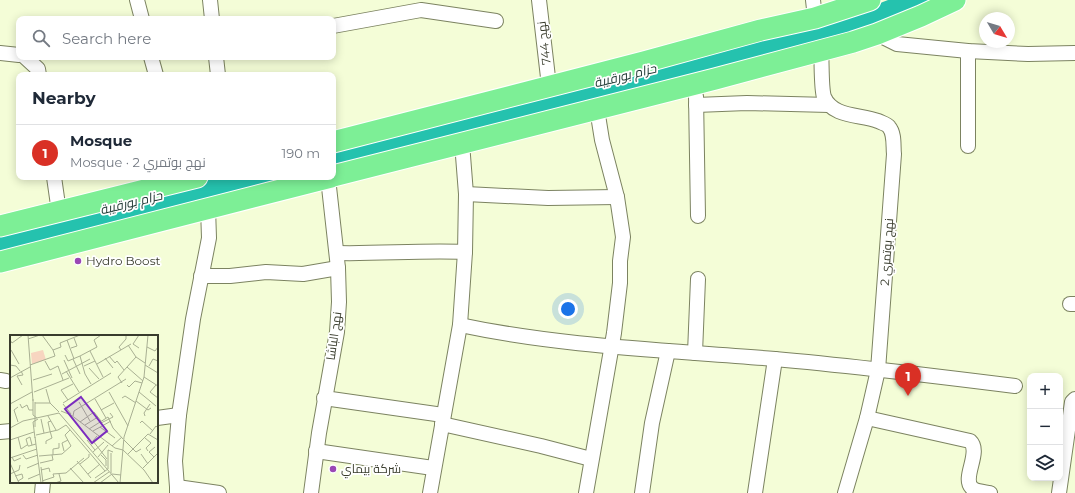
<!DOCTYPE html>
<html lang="en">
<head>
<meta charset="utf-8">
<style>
  :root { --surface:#fff; --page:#f6f6f7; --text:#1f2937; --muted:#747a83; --line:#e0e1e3; --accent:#d93025 }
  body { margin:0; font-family:Montserrat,Cairo,sans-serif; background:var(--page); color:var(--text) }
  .controls { position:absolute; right:12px; bottom:12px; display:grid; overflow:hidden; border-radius:8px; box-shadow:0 2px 10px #0003 }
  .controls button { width:36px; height:36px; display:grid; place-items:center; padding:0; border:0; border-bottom:1px solid var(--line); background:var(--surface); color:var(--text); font:20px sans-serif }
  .compass { position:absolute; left:979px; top:12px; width:36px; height:36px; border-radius:50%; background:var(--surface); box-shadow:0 2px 10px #0003; rotate:128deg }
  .you { position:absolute; left:568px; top:309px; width:14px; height:14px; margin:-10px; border:3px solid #fff; border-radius:50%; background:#1a73e8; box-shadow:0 0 0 6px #1a73e833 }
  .badge { display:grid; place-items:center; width:26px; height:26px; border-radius:50%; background:var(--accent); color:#fff; font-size:13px; font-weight:700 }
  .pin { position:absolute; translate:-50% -33px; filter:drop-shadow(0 1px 2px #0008) }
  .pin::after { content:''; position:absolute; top:21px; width:14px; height:12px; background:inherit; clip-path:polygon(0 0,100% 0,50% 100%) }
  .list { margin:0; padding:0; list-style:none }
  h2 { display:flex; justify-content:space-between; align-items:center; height:52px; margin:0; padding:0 16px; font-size:17px }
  h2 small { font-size:13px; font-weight:400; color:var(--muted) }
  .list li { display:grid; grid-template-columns:26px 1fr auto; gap:12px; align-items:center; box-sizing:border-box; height:56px; padding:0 16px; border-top:1px solid var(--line) }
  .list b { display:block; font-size:15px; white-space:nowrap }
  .list p { margin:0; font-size:13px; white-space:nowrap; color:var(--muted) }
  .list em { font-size:13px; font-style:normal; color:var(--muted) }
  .icon { flex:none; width:22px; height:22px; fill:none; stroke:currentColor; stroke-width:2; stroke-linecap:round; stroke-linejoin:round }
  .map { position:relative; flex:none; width:1075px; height:493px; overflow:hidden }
  .search { position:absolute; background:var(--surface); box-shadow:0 2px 10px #0003; left:16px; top:16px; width:320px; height:44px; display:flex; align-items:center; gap:10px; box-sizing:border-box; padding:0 14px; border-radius:8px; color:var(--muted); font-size:15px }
  .panel { position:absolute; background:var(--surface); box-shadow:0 2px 10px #0003; left:16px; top:72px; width:320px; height:108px; border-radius:8px }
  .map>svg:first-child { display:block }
</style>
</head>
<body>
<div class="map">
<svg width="1075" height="493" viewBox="0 0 1075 493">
  <rect width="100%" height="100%" fill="#f4fdd7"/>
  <!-- water -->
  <g fill="#25c2ae">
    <polygon points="888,0 940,0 893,21 333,169 333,149 865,9"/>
    <polygon points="220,177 301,177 0,254 0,234"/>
  </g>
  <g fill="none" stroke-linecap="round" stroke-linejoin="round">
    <defs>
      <g id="minor">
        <polyline points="137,0 142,19"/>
        <polyline points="210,0 212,19"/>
        <polyline points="539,0 549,86"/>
        <polyline points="813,0 815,18"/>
        <polyline points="333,26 421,10 496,21"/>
        <polyline points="877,34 897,44 968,51 1028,54 1075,53"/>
        <path d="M821,50c1,11 0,38 3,47 9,21 37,17 54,24 4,2 9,3 11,6 6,7 4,20 5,27l-16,216 -11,48 -22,75"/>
        <polyline points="968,51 968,146"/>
        <polyline points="0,53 19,55"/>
        <polyline points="25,57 38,69 39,75"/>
        <polyline points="151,57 156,75"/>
        <polyline points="216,57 218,75"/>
        <polyline points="696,96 698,216"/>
        <polyline points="696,105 747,103 829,105"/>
        <polyline points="54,177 59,212"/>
        <polyline points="466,194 548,198 617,197"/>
        <path d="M337,253c43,1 85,-3 128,-1"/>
        <polyline points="201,276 230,276 266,272 303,274 338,268"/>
        <polyline points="1070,304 1075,304"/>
        <path d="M460,325c103,22 210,25 315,34 80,7 160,17 240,27"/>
        <polyline points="695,353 698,279"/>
        <polyline points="0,380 6,381"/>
        <polyline points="324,398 443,415"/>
        <polyline points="157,418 179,415"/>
        <path d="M867,418l103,23c12,11 -9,37 2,47 4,4 13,4 18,5"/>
        <polyline points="442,424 541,446 591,459"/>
        <polyline points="0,432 11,431"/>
        <polyline points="316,451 433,468"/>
        <polyline points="177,487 219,493"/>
        <polyline points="42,493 43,482"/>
        <polyline points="177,493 177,487 175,461 179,415 193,319 209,238 208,208"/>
        <polyline points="311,493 319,433 337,332 339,302 338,268 328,178"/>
        <polyline points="430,493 460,325 465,252 466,194 462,143"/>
        <polyline points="586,493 614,333 620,283 620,261 623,237 617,197 602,140 597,109"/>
        <polyline points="642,493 652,423 668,351"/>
        <polyline points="755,493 775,359"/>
        <polyline points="1059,493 1072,402 1075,399"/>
      </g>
      <g id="highway">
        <polyline points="333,142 644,62 761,30 815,18 870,0"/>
        <polyline points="333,176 715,79 853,42 877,34 921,16 955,0"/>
        <polyline points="0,226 197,177"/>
        <polyline points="0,262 331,177"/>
      </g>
    </defs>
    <!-- minor casing -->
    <use href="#minor" stroke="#7c8361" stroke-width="16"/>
    <!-- highway casing -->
    <use href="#highway" stroke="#fff" stroke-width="23"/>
    <!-- minor -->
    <use href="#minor" stroke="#fff" stroke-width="14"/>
    <!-- highway -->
    <use href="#highway" stroke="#7def96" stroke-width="21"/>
  </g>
  <!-- markers -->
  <g fill="#9a47b5" stroke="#fff" stroke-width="1.5">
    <circle cx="78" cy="261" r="4"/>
    <circle cx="333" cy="469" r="4"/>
  </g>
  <g text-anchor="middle" stroke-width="3.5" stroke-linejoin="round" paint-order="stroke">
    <!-- street labels -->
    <g font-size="12" fill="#393c2d" stroke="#fff">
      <text transform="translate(544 43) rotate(-97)" y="4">نهج 744</text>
      <text transform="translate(887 252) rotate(-86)" y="4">نهج بوتمري 2</text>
      <text transform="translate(334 336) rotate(-82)" y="4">نهج الباشا</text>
    </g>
    <!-- poi labels -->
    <g font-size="12" fill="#393c2d" stroke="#fff" text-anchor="start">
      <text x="86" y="265">Hydro Boost</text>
      <text x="341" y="473">شركة بيماي</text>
    </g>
    <!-- water labels -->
    <g font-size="13" font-style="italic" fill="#223a36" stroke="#fff">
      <text transform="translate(625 75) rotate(-14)" y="5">حزام بورقيبة</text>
      <text transform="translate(131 202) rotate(-14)" y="5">حزام بورقيبة</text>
    </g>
  </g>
  <!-- overview -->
  <g transform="translate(10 335)">
    <rect width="148" height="148" fill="#f4fdd7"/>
    <path d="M33,15l3,10 -14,4 -1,-11z" fill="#f7d5c0"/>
    <path fill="none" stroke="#a9b093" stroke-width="1" d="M18,0l5,66M32,0l11,15M129,0l-6,9 6,4M18,4l12,-4M0,5l2,3 11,-8M57,5l7,19M118,10l8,12 9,6M137,12l8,4 3,-4M61,13l6,-2 -3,-8M1,15l8,14M111,15l-2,-3 7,-8v-4M80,16l13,26M55,20l3,6 12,-5 17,-9 -3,-7 7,-5M45,21l-2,-6 8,-3 -1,-4 20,-8M70,21l5,18 6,10M99,21l6,7 2,-2 7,9M95,23l8,10M63,24l7,15M54,25l8,18M35,26l5,9 8,-4 5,14M87,29l34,-20M0,30l6,1 4,5M20,30l25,-9M135,30l13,8M74,31l11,-5M139,31l4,-7 5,2M117,32l16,14M79,33l10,11M11,36l2,4 -6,1 5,9M56,36l13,21M52,39l28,-15M134,42l14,9M0,43l20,-11M23,45l19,-6M112,48l-4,-6 18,-20M117,50l2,2 6,-6 7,2M146,50l-6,7 8,6M36,54l4,14M24,57l35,-14M99,57l19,34M129,57l17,14M112,63l3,-2 11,7M23,64v16l4,3M85,64l11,19M58,65l-7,-10 12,-6M126,66l12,9 3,-2M25,67v25M69,67l11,19M25,68h15l9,9M53,68l48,-30M0,69l22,-12M10,69l2,4 5,-3 2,5h4M53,69l8,10M8,72l-4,3 4,12M91,75l13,-7M51,76l10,4 44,33 8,2 21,20 9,13M49,78l60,70M38,81l8,14M63,81l1,-5 52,-32M135,81l-1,-3 6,-9M31,84l3,14M70,87l14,-10 7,9M91,88l12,-6 -3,-4M130,88l2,-2 11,10M56,90l39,46M75,90l13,-8M90,92l15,11M0,93l13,-7 36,-8M79,94l19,-12 5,11 10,11M60,95l-5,5 6,11M40,96l-2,-9 3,-1M83,96l18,-10M140,99l6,-8 2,2M26,100l22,-5 8,-5M87,101l-4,5 14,18M8,102l3,12 6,-4M25,102l6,46M25,103l-2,-16 5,-3M135,103l6,5 -5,5 2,3M0,105l24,-8M77,105l8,10M114,105l12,12 5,-3M36,109v-3l6,-3 -2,-7M22,110l-2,-8 -4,2 2,7h1l7,-2M102,111l10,-9M54,116l-2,-8 6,-3M83,117l11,-10M101,118v20M118,119l20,-20 10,6M131,119l7,10M13,120l3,4 12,-4M43,120v-6l6,-1v-5M91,120l5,5v6M29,121l23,-2 9,-8M2,122l2,4 7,-3M88,122l10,-12M144,122l-5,-5 6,-5M0,123l27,-9M67,126l14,17M0,128l9,20M30,128l13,-3 -1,-5M70,129l9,-7v-3M31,132l2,16M17,133l12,-5M60,133l14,15M133,133l15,-15M31,135l8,-2 1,4M0,139l9,-4 1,-5M78,139l12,-10M5,141l7,-2 1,4 -5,3M85,143l13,-9v-19l5,2M18,144l12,-5M32,146l12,-4 -1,-3 13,-1 18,-15M45,148l6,-2 -2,-7M83,148l16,-11M90,148l12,-9 9,1M110,148l4,-46 20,-60 4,-42"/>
    <path fill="#7b2cbf" fill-opacity="0.15" stroke="#7b2cbf" stroke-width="2" d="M71,62l26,34 -15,12 -27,-34z"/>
    <rect width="148" height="148" fill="none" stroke="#393c2d" stroke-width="2"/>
  </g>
</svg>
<div class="controls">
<button>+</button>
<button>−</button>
<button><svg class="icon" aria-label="layers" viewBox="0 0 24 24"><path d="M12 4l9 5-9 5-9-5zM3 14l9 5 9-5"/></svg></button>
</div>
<svg class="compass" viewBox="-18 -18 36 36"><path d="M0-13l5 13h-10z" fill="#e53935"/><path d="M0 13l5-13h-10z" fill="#747a83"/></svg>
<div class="you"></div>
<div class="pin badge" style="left:908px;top:396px">1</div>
<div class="search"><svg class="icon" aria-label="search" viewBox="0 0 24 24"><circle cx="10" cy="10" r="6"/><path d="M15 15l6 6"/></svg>Search here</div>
<section class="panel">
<h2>Nearby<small></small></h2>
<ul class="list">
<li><span class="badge">1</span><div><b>Mosque</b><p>Mosque · نهج بوتمري 2</p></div><em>190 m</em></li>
</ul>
</section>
</div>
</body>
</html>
